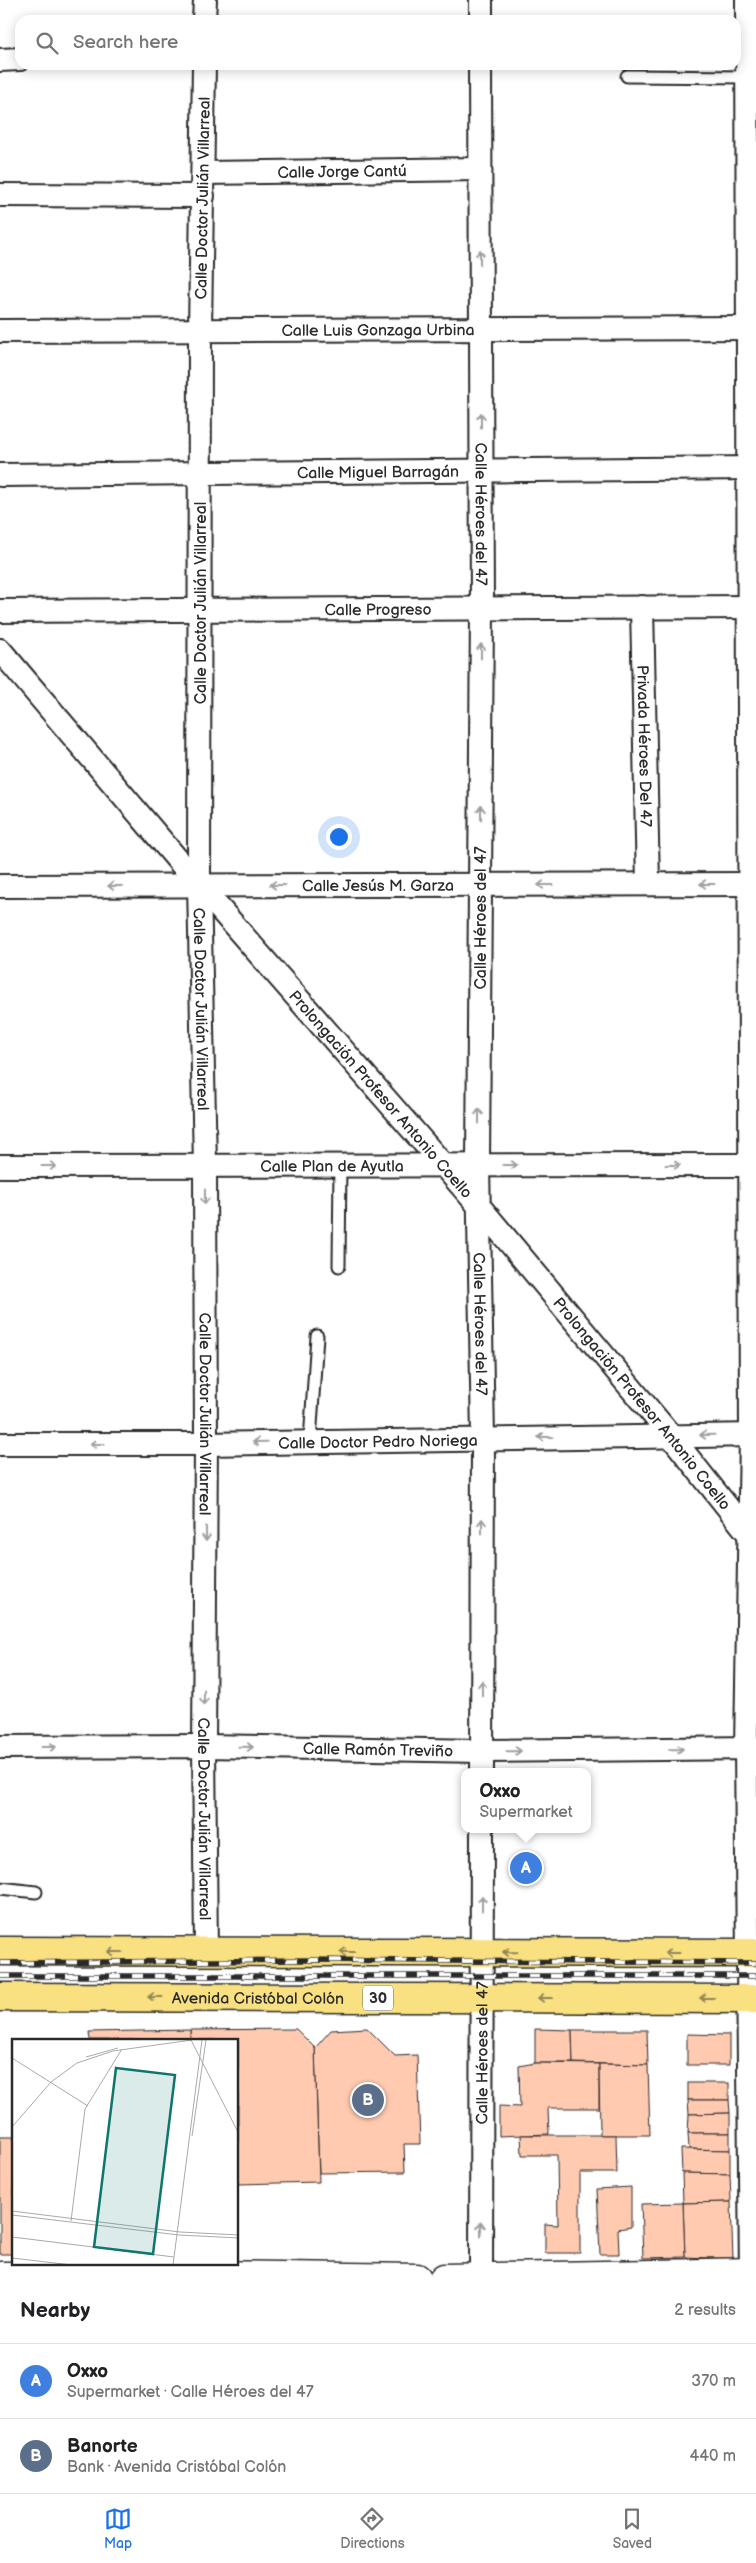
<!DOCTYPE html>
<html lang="en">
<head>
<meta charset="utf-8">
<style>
  :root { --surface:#fff; --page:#f6f6f6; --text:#202124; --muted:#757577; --line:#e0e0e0; --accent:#1a73e8 }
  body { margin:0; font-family:"Balsamiq Sans",sans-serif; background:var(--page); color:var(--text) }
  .you { position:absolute; left:338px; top:836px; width:18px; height:18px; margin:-12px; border:4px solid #fff; border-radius:50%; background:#1a73e8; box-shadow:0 0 0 8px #1a73e833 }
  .badge { display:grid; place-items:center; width:32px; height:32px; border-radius:50%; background:var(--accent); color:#fff; font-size:16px; font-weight:700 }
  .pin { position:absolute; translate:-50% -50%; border:2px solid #fff; box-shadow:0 1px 5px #0006 }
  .popup { position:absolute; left:461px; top:1768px; width:130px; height:65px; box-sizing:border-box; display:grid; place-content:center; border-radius:10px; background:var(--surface); filter:drop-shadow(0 1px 4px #0005); font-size:16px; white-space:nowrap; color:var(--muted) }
  .popup b { font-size:19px; color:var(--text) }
  .popup::after { content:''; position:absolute; left:50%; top:100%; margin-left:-10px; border:10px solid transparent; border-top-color:var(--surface) }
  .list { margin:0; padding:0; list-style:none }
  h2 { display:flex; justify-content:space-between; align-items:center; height:65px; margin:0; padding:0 20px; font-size:21px }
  h2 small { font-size:16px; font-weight:400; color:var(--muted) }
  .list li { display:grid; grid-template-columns:32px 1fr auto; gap:15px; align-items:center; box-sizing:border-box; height:75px; padding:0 20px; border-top:1px solid var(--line) }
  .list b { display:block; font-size:19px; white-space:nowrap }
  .list p { margin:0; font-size:16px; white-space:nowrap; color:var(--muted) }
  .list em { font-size:16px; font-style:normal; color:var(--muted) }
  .icon { flex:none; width:28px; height:28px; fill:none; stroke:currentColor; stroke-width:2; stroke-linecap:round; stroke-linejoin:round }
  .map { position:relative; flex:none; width:756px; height:2278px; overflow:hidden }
  .search { position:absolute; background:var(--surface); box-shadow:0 2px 12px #0003; left:15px; right:15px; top:15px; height:55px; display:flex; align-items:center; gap:12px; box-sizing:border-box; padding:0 18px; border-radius:15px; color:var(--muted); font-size:19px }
  .sheet { height:215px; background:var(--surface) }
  nav { display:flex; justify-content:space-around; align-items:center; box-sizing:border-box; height:70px; border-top:1px solid var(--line); background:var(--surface); font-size:14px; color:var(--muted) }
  nav a { display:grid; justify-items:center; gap:2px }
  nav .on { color:var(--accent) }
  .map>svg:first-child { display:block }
</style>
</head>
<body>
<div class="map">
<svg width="756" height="2278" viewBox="0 0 756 2278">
  <rect width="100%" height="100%" fill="#fff"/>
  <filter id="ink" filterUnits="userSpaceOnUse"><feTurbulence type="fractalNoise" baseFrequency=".02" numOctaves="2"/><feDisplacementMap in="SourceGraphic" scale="10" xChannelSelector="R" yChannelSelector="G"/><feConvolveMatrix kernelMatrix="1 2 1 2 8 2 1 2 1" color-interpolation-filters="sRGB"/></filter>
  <g filter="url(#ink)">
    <!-- building -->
    <g fill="#ffcab0" stroke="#2b2b2b">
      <polygon points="367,2028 395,2056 417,2055 420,2144 404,2144 405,2172 319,2173 315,2048 331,2030"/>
      <polygon points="296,2029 315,2048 319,2182 238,2184 238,2040 190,2040 190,2030"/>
      <polygon points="535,2029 572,2030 573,2063 535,2063"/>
      <polygon points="190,2030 190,2040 90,2040 89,2032"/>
      <polygon points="572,2030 647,2030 648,2065 573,2063"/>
      <polygon points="687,2034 729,2035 729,2065 687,2065"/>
      <polygon points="535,2063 599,2064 599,2108 548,2108 549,2134 499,2136 499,2106 520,2107 519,2066"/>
      <polygon points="599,2064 648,2065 650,2135 600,2135"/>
      <rect x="688" y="2083" width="41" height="17"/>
      <polygon points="688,2100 729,2100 730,2113 689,2114"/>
      <polygon points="730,2113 730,2133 688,2133 689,2114"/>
      <polygon points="688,2133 730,2133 730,2150 689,2149"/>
      <polygon points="521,2135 616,2135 617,2173 580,2173 580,2253 545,2253 545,2224 558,2225 557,2155 522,2155"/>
      <rect x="0" y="2137" width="14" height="117"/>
      <polygon points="681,2149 730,2150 730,2174 682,2173"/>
      <polygon points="682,2173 730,2174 731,2202 683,2203"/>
      <polygon points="631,2187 631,2227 618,2229 619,2254 600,2254 597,2189"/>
      <polygon points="731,2202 733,2259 685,2257 683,2203"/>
      <polygon points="683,2203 685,2257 643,2258 641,2204"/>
    </g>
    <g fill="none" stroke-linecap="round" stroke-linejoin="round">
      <defs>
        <g id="service">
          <polyline points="627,76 747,77"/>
          <polyline points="339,1266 340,1165"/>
          <polyline points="310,1441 317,1336"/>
          <polyline points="0,1888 36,1892"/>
        </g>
        <g id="minor">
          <polyline points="747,0 751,1435 746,1748 751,2278"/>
          <polyline points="204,20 205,0"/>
          <polyline points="481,20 481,0"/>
          <polyline points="0,60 20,59"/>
          <path id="s1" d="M204,65l-4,265 -1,555 6,280 1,279 -2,302 2,206"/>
          <path id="s2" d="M480,65l2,544 -4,556 5,273 -1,334"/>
          <path id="s3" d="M203,173l277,-4"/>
          <polyline points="0,195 203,196"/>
          <path id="s4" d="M0,331l756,-3"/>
          <path id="s5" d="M0,475l756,-7"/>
          <path id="s6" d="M642,607l6,277"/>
          <path id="s7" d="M0,611l756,-4"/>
          <path id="s8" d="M0,650l199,235 280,321 192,230 81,102"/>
          <path id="s9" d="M0,886l756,-2"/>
          <path id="s10" d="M0,1166l756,-1"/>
          <path id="s11" d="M0,1444h206l550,-9"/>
          <path id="s12" d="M0,1747l204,-1 278,5 274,-3"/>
          <path id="s13" d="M481,2278l1,-449"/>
        </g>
        <g id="tertiary">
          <polyline points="0,2276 208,2275 417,2278"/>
          <polyline points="444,2278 756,2272"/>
        </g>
        <g id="primary">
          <polyline points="0,1951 756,1953"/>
          <path id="s14" d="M0,1997l756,2"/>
        </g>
      </defs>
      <!-- service casing -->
      <use href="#service" stroke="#2b2b2b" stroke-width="15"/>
      <!-- minor casing -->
      <use href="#minor" stroke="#2b2b2b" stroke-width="26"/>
      <!-- tertiary casing -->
      <use href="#tertiary" stroke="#2b2b2b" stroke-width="31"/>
      <!-- primary casing -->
      <use href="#primary" stroke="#2b2b2b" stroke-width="31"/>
      <!-- service -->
      <use href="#service" stroke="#fff" stroke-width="11"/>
      <!-- minor -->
      <use href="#minor" stroke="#fff" stroke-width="22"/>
      <!-- tertiary -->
      <use href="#tertiary" stroke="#fff" stroke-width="28"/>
      <!-- primary -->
      <use href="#primary" stroke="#f9e181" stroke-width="28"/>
      <defs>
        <g id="rail">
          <polyline points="0,1963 305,1960 756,1963"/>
          <polyline points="0,1976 756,1976"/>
        </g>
      </defs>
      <!-- rail casing -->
      <use href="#rail" stroke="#2b2b2b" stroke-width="5.5"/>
      <!-- rail -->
      <use href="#rail" stroke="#fff" stroke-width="4" stroke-dasharray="11" stroke-linecap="butt"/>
    </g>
    <!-- one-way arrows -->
    <defs><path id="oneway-shaft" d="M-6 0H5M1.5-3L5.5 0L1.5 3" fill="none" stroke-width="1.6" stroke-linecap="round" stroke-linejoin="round" transform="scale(1.25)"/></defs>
    <g stroke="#a0a0a0">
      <use href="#oneway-shaft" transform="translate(480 257) rotate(-90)"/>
      <use href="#oneway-shaft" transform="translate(481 420) rotate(-90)"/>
      <use href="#oneway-shaft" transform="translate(481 651) rotate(-90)"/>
      <use href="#oneway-shaft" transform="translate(481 813) rotate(-90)"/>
      <use href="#oneway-shaft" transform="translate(707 884) rotate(180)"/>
      <use href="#oneway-shaft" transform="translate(277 885) rotate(180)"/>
      <use href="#oneway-shaft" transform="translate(545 885) rotate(180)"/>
      <use href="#oneway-shaft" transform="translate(115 886) rotate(180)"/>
      <use href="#oneway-shaft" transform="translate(479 1116) rotate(-90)"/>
      <use href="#oneway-shaft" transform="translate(510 1165)"/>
      <use href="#oneway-shaft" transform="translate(673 1165)"/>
      <use href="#oneway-shaft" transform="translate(49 1166)"/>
      <use href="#oneway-shaft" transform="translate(205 1197) rotate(90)"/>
      <use href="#oneway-shaft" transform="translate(707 1435) rotate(179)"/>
      <use href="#oneway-shaft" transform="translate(545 1437) rotate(180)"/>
      <use href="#oneway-shaft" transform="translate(260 1442) rotate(179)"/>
      <use href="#oneway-shaft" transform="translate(97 1444) rotate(180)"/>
      <use href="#oneway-shaft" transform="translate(482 1526) rotate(-90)"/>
      <use href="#oneway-shaft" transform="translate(206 1534) rotate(90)"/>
      <use href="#oneway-shaft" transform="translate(482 1688) rotate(-90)"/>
      <use href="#oneway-shaft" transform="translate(204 1697) rotate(90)"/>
      <use href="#oneway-shaft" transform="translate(49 1747)"/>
      <use href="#oneway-shaft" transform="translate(246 1747) rotate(1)"/>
      <use href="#oneway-shaft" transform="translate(676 1749) rotate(-1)"/>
      <use href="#oneway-shaft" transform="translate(514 1751) rotate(-1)"/>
      <use href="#oneway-shaft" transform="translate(482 1903) rotate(-90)"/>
      <use href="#oneway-shaft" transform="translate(481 2229) rotate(-90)"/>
    </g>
    <g stroke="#928656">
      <use href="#oneway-shaft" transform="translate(115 1952) rotate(-180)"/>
      <use href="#oneway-shaft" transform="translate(347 1952) rotate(-180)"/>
      <use href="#oneway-shaft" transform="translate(510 1952) rotate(-179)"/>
      <use href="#oneway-shaft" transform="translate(672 1953) rotate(-180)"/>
      <use href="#oneway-shaft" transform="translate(155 1997) rotate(-180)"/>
      <use href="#oneway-shaft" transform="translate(545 1998) rotate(180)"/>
      <use href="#oneway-shaft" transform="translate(707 1998) rotate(180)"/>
    </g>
  </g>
  <g text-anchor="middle" stroke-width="5" stroke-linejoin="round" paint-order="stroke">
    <!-- shield labels -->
    <rect fill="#fff" stroke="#6b6b6b" stroke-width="1" x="363" y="1985.5" width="30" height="25" rx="4"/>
    <g font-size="15" font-weight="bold" fill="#2b2b2b">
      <text x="378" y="2003">30</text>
    </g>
    <!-- street labels -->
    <g font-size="16" fill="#2b2b2b" stroke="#fff">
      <text dy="6" stroke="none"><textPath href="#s3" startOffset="139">Calle Jorge Cantú</textPath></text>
      <text transform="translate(202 198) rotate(-89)" y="6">Calle Doctor Julián Villarreal</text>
      <text dy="6" stroke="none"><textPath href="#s4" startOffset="378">Calle Luis Gonzaga Urbina</textPath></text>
      <text dy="6" stroke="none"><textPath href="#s5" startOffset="378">Calle Miguel Barragán</textPath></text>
      <text dy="6" stroke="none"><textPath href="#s2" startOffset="449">Calle Héroes del 47</textPath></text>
      <text transform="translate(200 603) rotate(-90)" y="6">Calle Doctor Julián Villarreal</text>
      <text dy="6" stroke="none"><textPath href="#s7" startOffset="378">Calle Progreso</textPath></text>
      <text dy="6" stroke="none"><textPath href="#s6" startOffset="139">Privada Héroes Del 47</textPath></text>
      <text dy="6" stroke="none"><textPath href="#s9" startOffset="378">Calle Jesús M. Garza</textPath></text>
      <text transform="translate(480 918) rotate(-90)" y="6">Calle Héroes del 47</text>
      <text dy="6" stroke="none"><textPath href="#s1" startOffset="944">Calle Doctor Julián Villarreal</textPath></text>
      <text dy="6" stroke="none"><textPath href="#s8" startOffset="585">Prolongación Profesor Antonio Coello</textPath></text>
      <text dy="6" stroke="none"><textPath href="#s10" startOffset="332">Calle Plan de Ayutla</textPath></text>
      <text dy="6" stroke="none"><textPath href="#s2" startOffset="1259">Calle Héroes del 47</textPath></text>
      <text dy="6" stroke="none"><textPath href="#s8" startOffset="990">Prolongación Profesor Antonio Coello</textPath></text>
      <text dy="6" stroke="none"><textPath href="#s1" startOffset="1349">Calle Doctor Julián Villarreal</textPath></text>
      <text dy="6" stroke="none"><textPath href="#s11" startOffset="378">Calle Doctor Pedro Noriega</textPath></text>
      <text dy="6" stroke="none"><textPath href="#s12" startOffset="378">Calle Ramón Treviño</textPath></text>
      <text dy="6" stroke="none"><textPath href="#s1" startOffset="1754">Calle Doctor Julián Villarreal</textPath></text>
      <text dy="6" stroke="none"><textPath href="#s14" startOffset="258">Avenida Cristóbal Colón</textPath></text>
      <text dy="6" stroke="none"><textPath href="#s13" startOffset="225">Calle Héroes del 47</textPath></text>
    </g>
  </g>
  <!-- overview -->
  <g transform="translate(12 2039)">
    <rect width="226" height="226" fill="#fff"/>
    <path fill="none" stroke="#aaa" stroke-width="1" d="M179,1l48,94M74,18l32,-9M0,19l76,48M0,88l39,-45 26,-19 36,-12 79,-11M180,97l14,-96M0,172l168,21 59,3M0,176l167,20 60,3M59,182l14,-112 37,-60M0,198l162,20M0,219l60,7M161,226l29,-225"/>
    <path fill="#0f766e" fill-opacity="0.15" stroke="#0f766e" stroke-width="2.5" d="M104,29l59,7 -22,179 -59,-7z"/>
    <rect width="226" height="226" fill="none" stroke="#2b2b2b" stroke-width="2.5"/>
  </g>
</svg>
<div class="you"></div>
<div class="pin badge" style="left:526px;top:1868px;background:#3f7fe0">A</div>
<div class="popup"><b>Oxxo</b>Supermarket</div>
<div class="pin badge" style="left:368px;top:2100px;background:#5c6f8a">B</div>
<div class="search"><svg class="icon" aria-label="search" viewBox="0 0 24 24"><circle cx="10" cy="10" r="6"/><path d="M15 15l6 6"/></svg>Search here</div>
</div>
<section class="sheet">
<h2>Nearby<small>2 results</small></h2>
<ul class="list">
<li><span class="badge" style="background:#3f7fe0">A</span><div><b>Oxxo</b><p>Supermarket · Calle Héroes del 47</p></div><em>370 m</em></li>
<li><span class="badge" style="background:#5c6f8a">B</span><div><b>Banorte</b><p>Bank · Avenida Cristóbal Colón</p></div><em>440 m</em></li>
</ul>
</section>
<nav>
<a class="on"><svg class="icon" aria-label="map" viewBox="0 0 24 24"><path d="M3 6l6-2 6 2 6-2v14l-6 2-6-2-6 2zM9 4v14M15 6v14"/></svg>Map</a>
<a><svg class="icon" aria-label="directions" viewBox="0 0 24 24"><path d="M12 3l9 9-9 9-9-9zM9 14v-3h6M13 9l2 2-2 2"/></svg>Directions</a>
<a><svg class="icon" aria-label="saved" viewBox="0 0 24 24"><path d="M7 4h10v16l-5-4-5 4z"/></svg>Saved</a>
</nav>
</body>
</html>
